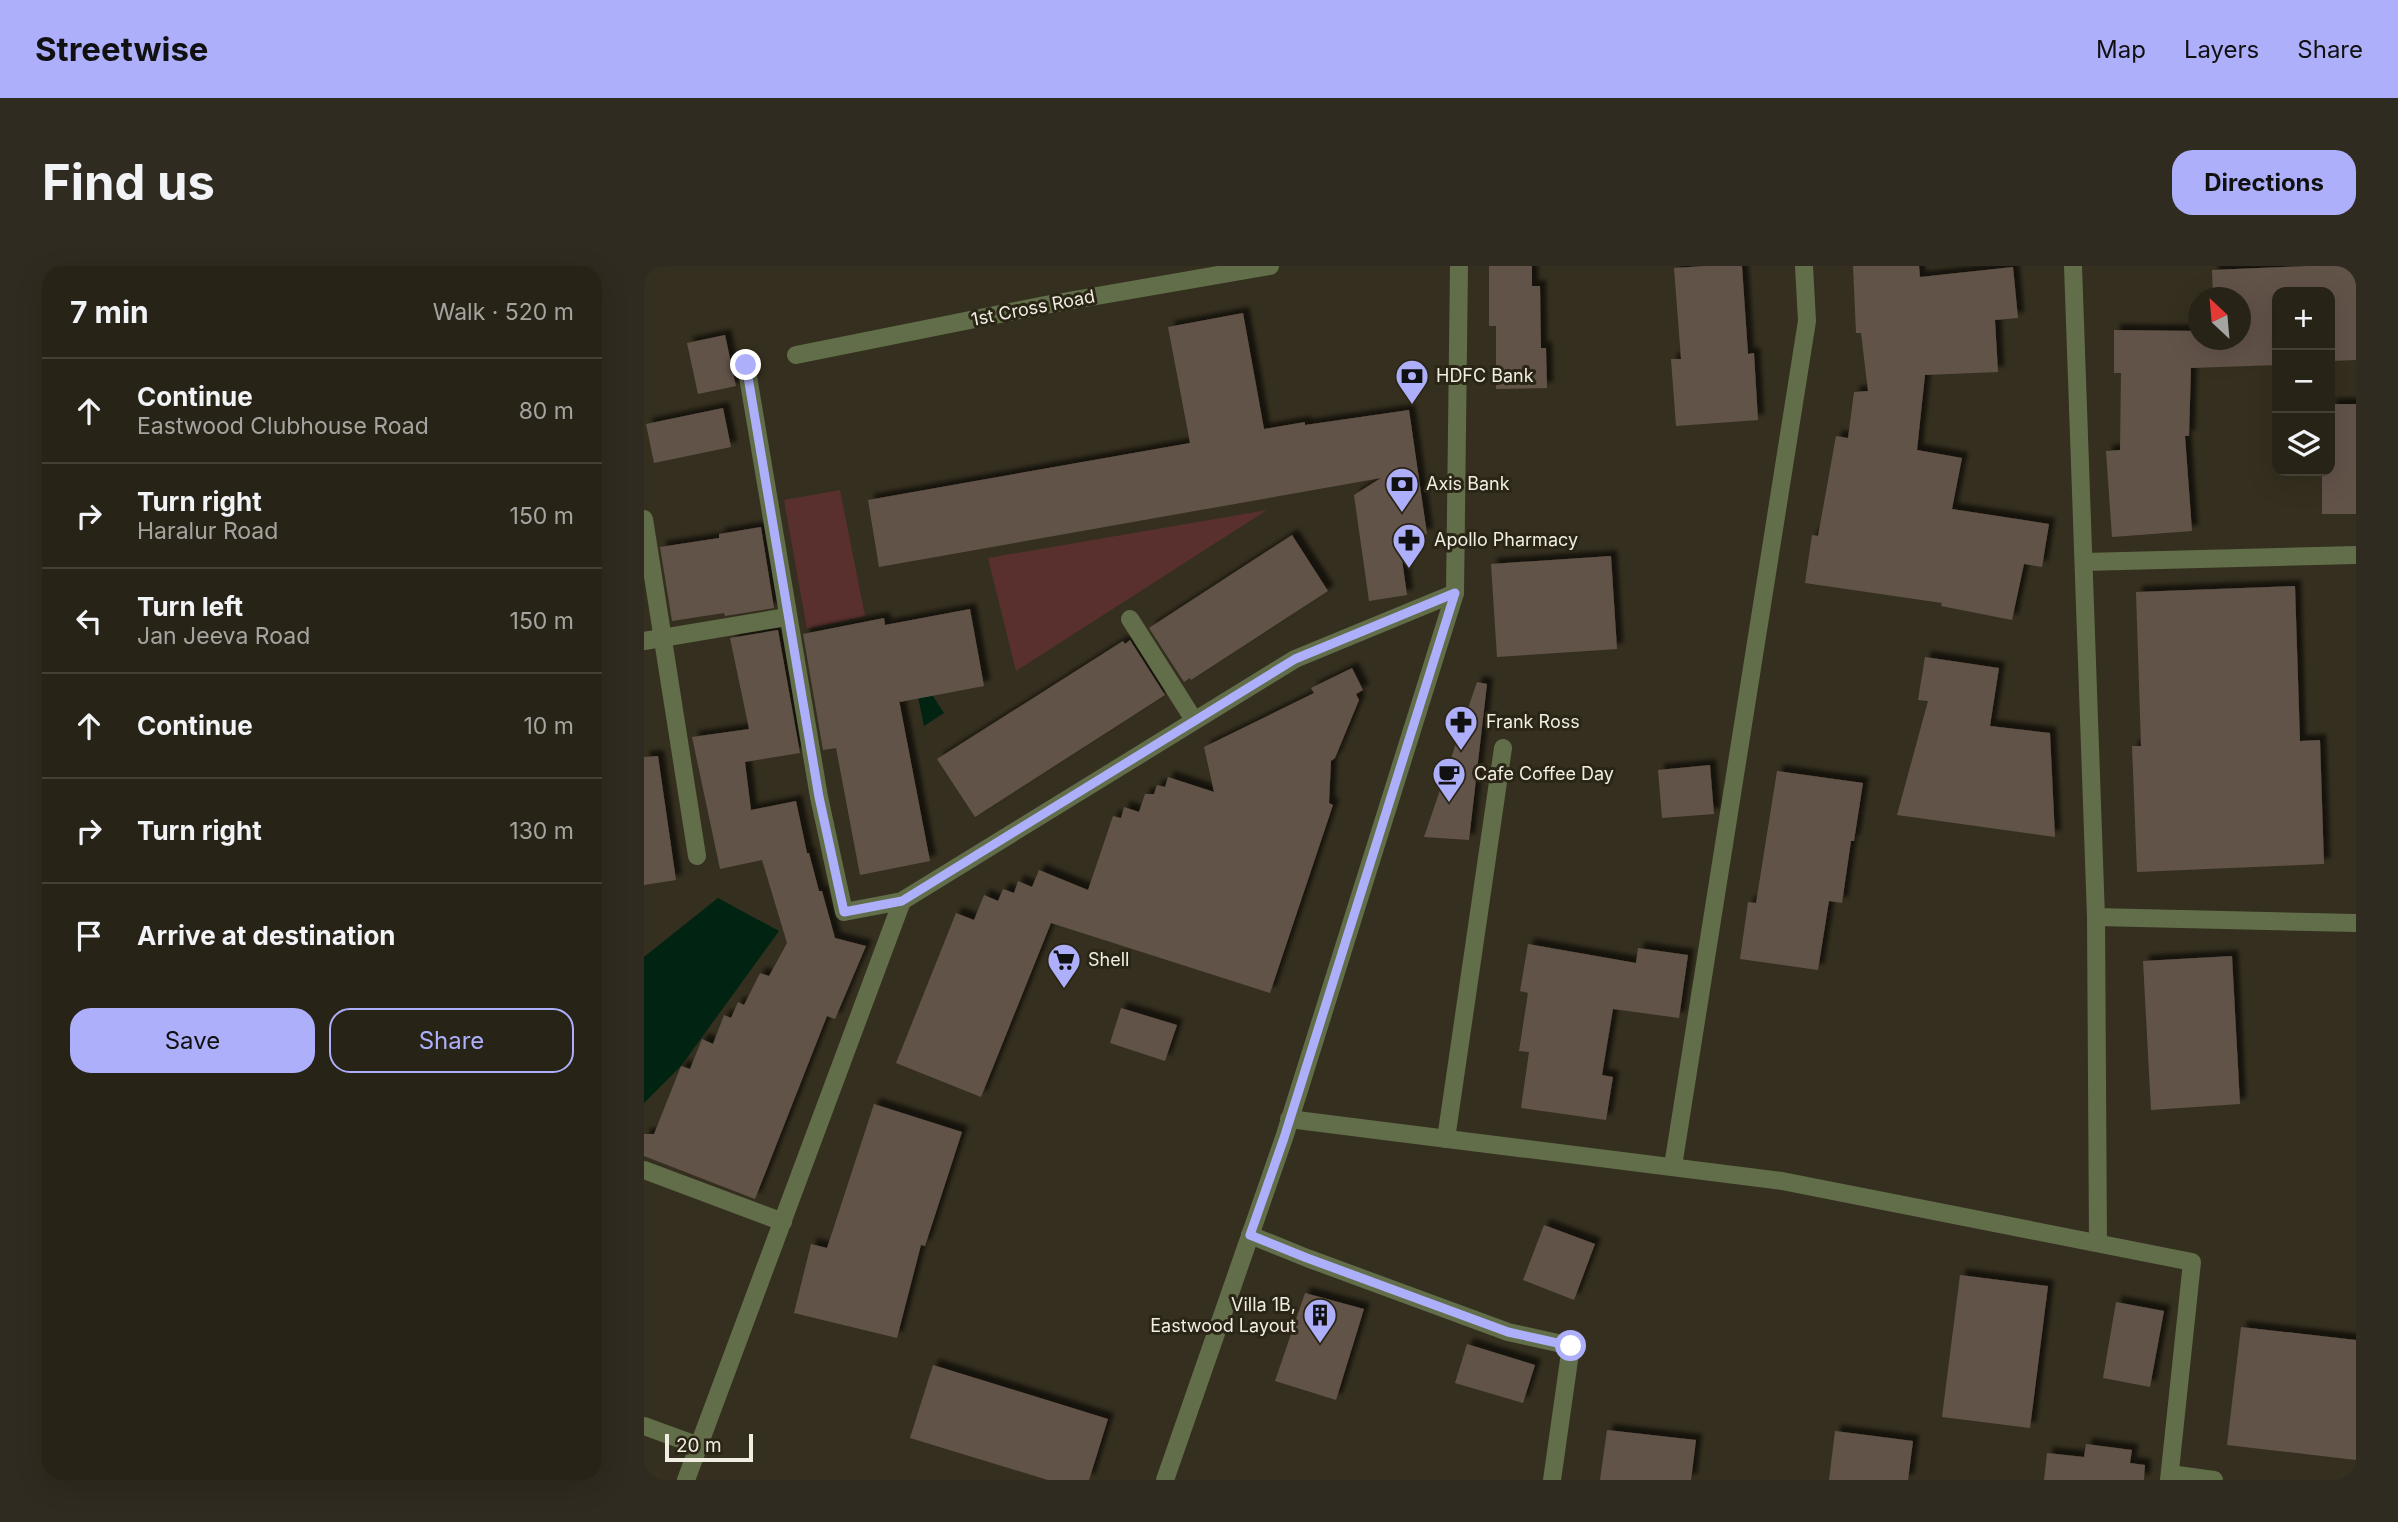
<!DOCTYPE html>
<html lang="en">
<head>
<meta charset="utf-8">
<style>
  :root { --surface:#282317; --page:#302b20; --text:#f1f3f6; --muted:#a5a4a1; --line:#444036; --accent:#adaffb }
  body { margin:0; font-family:Inter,sans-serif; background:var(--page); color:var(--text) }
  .controls { position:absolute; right:21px; top:21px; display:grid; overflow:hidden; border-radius:14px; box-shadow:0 7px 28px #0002 }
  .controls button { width:63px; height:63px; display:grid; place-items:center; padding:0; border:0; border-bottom:2px solid var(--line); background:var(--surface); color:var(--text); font:35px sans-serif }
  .compass { position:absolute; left:1544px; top:21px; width:63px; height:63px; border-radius:50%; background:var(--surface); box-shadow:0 7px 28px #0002; rotate:334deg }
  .scale { position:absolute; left:21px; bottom:18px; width:88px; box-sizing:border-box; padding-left:7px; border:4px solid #f1ede3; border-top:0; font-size:19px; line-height:24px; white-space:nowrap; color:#f1ede3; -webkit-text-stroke:5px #2b2516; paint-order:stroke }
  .stop { position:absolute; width:21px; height:21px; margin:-16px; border:5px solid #adaffb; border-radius:50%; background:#fff }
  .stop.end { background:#adaffb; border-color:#fff; box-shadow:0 2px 7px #0008 }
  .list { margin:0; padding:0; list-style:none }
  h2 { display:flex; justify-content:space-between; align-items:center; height:91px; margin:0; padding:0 28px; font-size:30px }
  h2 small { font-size:23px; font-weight:400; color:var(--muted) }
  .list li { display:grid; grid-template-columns:46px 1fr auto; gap:21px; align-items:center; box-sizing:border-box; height:105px; padding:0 28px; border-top:2px solid var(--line) }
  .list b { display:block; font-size:26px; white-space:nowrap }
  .list p { margin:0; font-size:23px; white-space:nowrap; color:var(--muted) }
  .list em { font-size:23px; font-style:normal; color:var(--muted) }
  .actions { display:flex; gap:14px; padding:21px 28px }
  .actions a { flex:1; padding:16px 0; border:2px solid var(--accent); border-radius:21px; text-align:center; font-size:24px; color:var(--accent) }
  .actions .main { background:var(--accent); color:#111 }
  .icon { flex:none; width:38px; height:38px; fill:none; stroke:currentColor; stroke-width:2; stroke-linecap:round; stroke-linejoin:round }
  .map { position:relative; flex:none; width:1712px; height:1214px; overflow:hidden; border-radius:21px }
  header { display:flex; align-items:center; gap:42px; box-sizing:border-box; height:98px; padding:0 35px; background:var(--accent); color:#111 }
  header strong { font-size:33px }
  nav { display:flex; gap:38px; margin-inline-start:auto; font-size:24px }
  .intro { display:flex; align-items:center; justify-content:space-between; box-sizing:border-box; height:168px; padding:0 42px }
  h1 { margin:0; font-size:49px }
  .button { padding:18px 32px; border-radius:21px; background:var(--accent); color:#111; font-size:24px; font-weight:700 }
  main { display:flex; gap:42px; padding:0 42px }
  aside { flex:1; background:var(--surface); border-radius:21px; box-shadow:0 7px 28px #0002 }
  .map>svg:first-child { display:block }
</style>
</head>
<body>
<header>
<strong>Streetwise</strong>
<nav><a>Map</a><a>Layers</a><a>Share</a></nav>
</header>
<div class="intro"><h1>Find us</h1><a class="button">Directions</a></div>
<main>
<aside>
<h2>7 min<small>Walk · 520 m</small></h2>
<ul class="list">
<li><svg class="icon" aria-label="ahead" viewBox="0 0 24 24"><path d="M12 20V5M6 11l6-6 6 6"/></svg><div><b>Continue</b><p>Eastwood Clubhouse Road</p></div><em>80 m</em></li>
<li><svg class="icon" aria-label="right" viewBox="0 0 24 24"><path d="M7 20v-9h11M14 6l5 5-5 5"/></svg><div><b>Turn right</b><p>Haralur Road</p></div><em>150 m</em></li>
<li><svg class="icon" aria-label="left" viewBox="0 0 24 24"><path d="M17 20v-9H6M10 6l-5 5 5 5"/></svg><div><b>Turn left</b><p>Jan Jeeva Road</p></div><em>150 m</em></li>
<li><svg class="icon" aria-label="ahead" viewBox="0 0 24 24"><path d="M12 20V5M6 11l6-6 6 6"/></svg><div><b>Continue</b></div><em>10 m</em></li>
<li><svg class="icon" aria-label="right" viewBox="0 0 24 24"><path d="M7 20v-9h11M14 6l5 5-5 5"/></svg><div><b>Turn right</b></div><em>130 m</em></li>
<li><svg class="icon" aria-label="arrive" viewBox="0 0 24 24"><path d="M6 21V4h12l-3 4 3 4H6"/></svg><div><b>Arrive at destination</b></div></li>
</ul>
<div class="actions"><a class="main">Save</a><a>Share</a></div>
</aside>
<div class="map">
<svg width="1712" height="1214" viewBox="0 0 1712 1214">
  <defs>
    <filter id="shadow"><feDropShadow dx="6" dy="-6" stdDeviation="2" flood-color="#0009"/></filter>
  </defs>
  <rect width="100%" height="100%" fill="#352f1f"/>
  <!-- green -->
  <g fill="#59302e">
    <polygon points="196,224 221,350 163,363 140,234"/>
    <polygon points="623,244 372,405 344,292"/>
  </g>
  <!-- water -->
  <g fill="#002312">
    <polygon points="267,396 300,447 280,460"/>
    <polygon points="74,632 135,665 37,800 0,837 0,691"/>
  </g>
  <!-- building -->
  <g fill="#625348" filter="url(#shadow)">
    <polygon points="845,0 888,0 888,20 896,20 897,82 902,82 903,122 852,123 852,60 845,60"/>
    <polygon points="1061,0 1098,0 1104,88 1110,87 1114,154 1032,160 1027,93 1037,93 1030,2"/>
    <polygon points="1209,0 1275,0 1276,11 1369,1 1374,52 1351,54 1354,106 1281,109 1273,184 1318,192 1308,243 1405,258 1398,301 1380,298 1368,354 1297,340 1298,337 1161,317 1168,269 1174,270 1192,170 1204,172 1210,126 1224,125 1217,67 1212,67"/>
    <polygon points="1665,0 1712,0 1712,94 1686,95 1686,26 1633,26 1633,99 1547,102 1545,170 1541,170 1548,265 1468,271 1462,185 1476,184 1477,107 1470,107 1470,64 1555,65 1555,74 1597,74 1597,32 1569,32 1568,4"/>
    <polygon points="599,47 620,163 661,156 661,159 765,144 783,268 755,272 763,329 725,335 710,229 737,212 235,301 224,234 546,177 524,61"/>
    <polygon points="81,69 92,120 54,128 43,77"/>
    <polygon points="1686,138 1712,138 1712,248 1678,248 1678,205 1686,205"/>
    <polygon points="79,142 87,181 10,197 2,158"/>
    <polygon points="117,261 130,342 81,350 80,347 28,355 16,281 75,272 75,268"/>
    <polygon points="648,269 684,325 547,414 546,412 540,416 505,362"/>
    <polygon points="967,290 973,383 853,391 847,298"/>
    <polygon points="1651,320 1656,475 1676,474 1680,598 1493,606 1488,480 1497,480 1492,326"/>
    <polygon points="326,343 340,420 256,436 255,434 286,595 216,609 192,482 179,484 159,368 240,352 241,359"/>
    <polygon points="134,364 156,487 101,496 107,544 152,535 163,587 165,587 175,625 178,625 191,672 222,680 191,753 183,750 111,933 0,890 0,868 10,868 37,800 46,803 58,773 69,778 80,749 87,752 94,736 100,739 116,707 125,710 143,677 118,594 76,603 48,471 105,463 86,372"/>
    <polygon points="486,374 521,429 331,551 293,493 479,375 481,378"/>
    <polygon points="1281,391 1355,402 1346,460 1406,467 1411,571 1253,549 1284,435 1274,434"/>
    <polygon points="708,402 719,424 712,428 715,434 691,492 687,495 685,537 689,539 626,727 407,657 337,831 252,797 312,647 330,654 340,629 354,635 359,623 370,627 374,615 388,621 395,604 444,624 469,550 477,552 480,541 495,546 501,528 510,528 513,519 521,521 524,511 570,526 560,481 670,427 667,422"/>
    <polygon points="833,416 843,418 825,574 780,571"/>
    <polygon points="14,490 32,614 0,619 0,491"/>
    <polygon points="1066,499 1070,548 1018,552 1014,504"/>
    <polygon points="1133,505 1219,517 1210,575 1207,575 1198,637 1185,635 1174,704 1096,693 1104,636 1112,637"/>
    <polygon points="884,678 992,697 994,682 1044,689 1035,752 969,743 958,809 969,811 962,854 877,842 885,786 875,785 884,727 876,725"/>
    <polygon points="1588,690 1596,838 1507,844 1499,695"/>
    <polygon points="477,742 533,759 521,795 466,777"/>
    <polygon points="230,838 318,866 281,980 277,979 253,1072 150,1047 167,978 183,982"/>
    <polygon points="900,959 951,978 930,1034 879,1014"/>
    <polygon points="1316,1009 1404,1020 1386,1162 1298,1151"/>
    <polygon points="661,1027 720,1043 692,1134 631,1115"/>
    <polygon points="1472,1036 1520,1045 1506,1121 1459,1112"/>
    <polygon points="1597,1061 1712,1074 1712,1194 1583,1179"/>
    <polygon points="823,1078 891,1099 879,1137 811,1117"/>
    <polygon points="289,1099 464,1153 445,1214 404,1214 266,1172"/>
    <polygon points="963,1164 1052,1174 1047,1214 956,1214"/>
    <polygon points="1191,1165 1269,1175 1264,1214 1185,1214"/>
    <polygon points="1442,1178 1488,1184 1486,1197 1501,1199 1500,1214 1400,1214 1403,1187 1440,1191"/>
  </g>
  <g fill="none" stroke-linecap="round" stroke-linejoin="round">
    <!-- minor -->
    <g stroke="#616e49" stroke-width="18">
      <polyline points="1429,0 1452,651 1454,976"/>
      <polyline points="152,89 401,39 626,0"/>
      <polyline points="102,99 175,531 200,646 258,635 651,393 811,327"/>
      <polyline points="0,253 53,590"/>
      <polyline points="1440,296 1712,289"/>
      <polyline points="486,353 550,454"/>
      <polyline points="0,375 143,351"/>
      <polyline points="1452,651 1712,657"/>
      <polyline points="645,853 1138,915 1548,996 1525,1214"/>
      <polyline points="802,873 859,482"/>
      <polyline points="1029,900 1163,55 1160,0"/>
      <polyline points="0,904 139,956"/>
      <polyline points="606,969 663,992 864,1066 927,1080 908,1214"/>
      <polyline points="0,1160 55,1180"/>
      <polyline points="1526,1208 1570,1214"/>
      <polyline points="42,1214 258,635"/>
    </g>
    <!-- tertiary -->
    <polyline stroke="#616e49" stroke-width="18" points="521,1214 640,872 811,327 815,0"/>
  </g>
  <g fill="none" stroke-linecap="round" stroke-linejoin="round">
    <!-- route -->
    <polyline stroke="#adaffb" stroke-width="9" points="102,99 175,531 200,646 258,635 651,393 811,327 640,872 606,969 663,992 864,1066 927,1080"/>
  </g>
  <!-- icons -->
  <defs>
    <symbol id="bank-pin" viewBox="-11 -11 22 30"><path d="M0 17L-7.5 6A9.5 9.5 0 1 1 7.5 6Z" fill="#adaffb" stroke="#2b2516"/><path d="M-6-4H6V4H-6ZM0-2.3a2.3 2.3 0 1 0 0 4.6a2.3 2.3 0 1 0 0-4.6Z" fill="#111"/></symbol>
    <symbol id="pharmacy-pin" viewBox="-11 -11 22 30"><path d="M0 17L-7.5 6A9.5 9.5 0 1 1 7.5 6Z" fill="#adaffb" stroke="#2b2516"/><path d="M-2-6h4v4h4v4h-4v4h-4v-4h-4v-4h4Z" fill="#111"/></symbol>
    <symbol id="cafe-pin" viewBox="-11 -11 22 30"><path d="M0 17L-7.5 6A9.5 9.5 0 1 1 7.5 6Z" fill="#adaffb" stroke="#2b2516"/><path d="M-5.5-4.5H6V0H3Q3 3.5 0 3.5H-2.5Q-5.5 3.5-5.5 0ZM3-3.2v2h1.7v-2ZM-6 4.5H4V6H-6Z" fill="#111"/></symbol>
    <symbol id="supermarket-pin" viewBox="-11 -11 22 30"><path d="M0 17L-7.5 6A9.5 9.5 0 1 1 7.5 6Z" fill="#adaffb" stroke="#2b2516"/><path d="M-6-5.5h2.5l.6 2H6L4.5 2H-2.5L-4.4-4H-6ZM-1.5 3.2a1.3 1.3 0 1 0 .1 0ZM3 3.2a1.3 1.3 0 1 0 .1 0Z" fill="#111"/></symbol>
    <symbol id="building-pin" viewBox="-11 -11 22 30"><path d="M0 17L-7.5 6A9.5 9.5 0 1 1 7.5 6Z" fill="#adaffb" stroke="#2b2516"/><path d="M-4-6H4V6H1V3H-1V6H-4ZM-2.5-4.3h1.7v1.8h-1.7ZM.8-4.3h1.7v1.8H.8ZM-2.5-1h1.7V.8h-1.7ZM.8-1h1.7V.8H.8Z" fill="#111"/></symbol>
  </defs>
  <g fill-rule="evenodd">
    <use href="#bank-pin" x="749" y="91" width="38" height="52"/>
    <use href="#bank-pin" x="739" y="199" width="38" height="52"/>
    <use href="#pharmacy-pin" x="746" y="255" width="38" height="52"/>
    <use href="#pharmacy-pin" x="798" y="437" width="38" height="52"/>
    <use href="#cafe-pin" x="786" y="489" width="38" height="52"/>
    <use href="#supermarket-pin" x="401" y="675" width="38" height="52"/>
    <use href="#building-pin" x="657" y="1030" width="38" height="52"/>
  </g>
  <g text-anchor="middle" stroke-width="6" stroke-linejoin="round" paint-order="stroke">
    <!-- street labels -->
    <g font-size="18" fill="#f1ede3" stroke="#2b2516">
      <text transform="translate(389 42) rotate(-11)" y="6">1st Cross Road</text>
    </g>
    <!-- poi labels -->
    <g font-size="18" fill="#f1ede3" stroke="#2b2516" text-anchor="start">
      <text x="792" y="116">HDFC Bank</text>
      <text x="782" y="224">Axis Bank</text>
      <text x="790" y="280">Apollo Pharmacy</text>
      <text x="842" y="462">Frank Ross</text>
      <text x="830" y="514">Cafe Coffee Day</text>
      <text x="444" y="700">Shell</text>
      <text x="652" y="1045" text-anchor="end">Villa 1B,<tspan x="652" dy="21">Eastwood Layout</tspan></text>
    </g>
  </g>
</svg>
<div class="controls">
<button>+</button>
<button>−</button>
<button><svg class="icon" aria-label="layers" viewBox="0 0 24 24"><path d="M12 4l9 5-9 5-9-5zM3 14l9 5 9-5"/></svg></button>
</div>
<svg class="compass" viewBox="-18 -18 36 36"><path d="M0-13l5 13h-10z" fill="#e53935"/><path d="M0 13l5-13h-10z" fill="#a5a4a1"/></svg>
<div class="scale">20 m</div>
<div class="stop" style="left:927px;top:1080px"></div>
<div class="stop end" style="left:102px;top:99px"></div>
</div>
</main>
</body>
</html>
